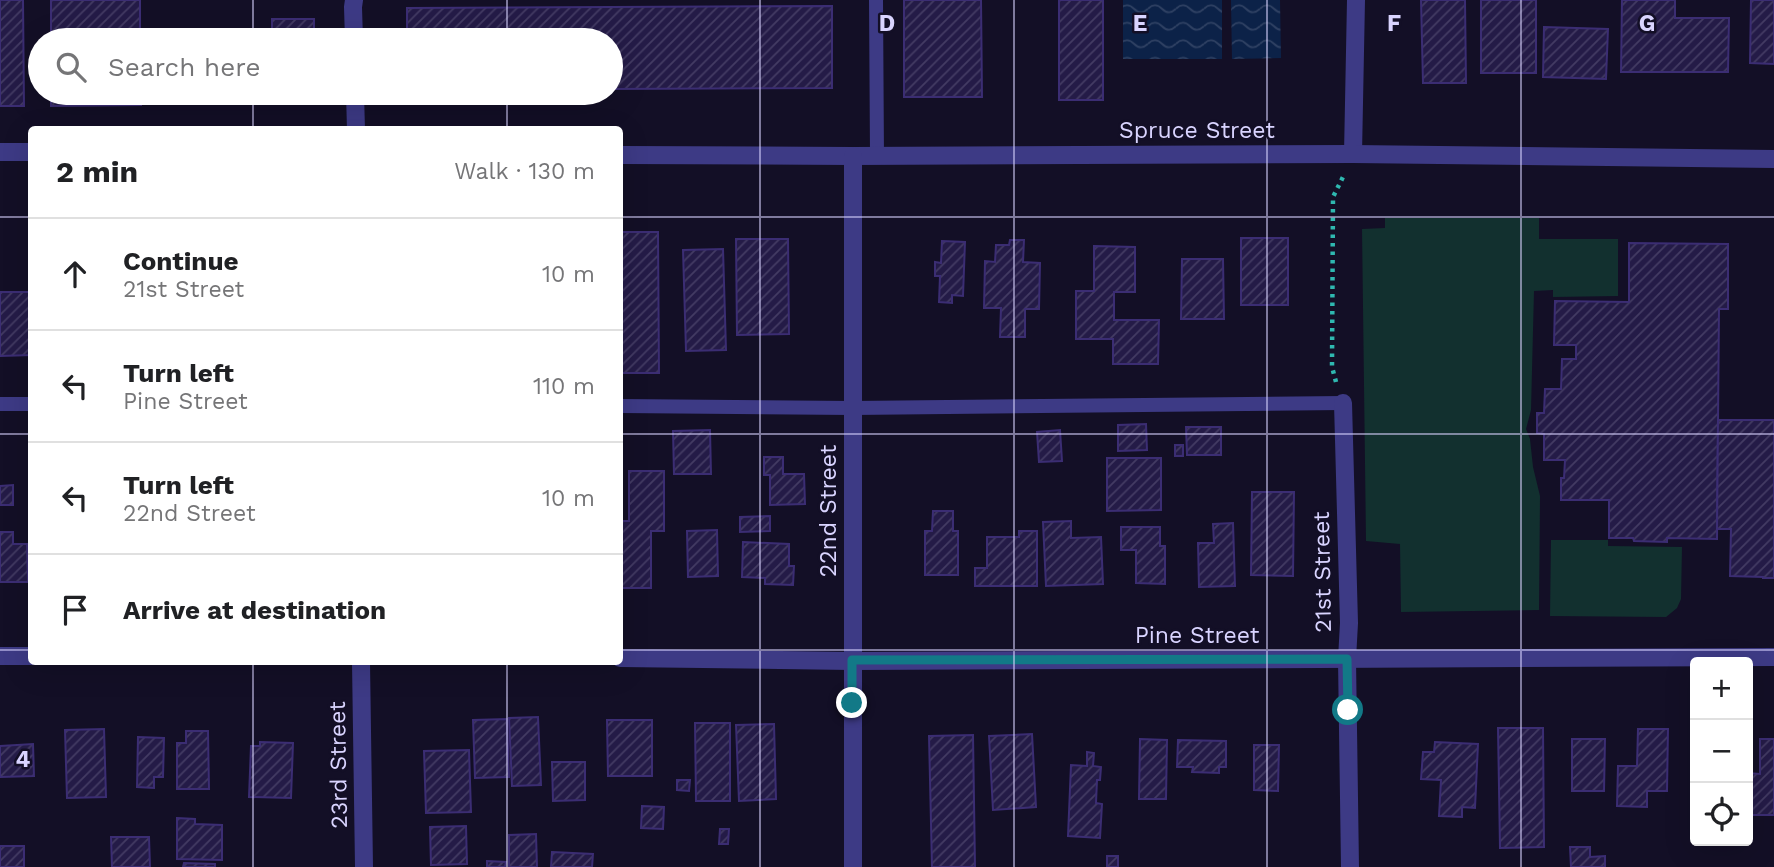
<!DOCTYPE html>
<html lang="en">
<head>
<meta charset="utf-8">
<style>
  :root { --surface:#fff; --page:#f2f2f2; --text:#202124; --muted:#757577; --line:#e0e0e0 }
  body { margin:0; font-family:"Work Sans",sans-serif; background:var(--page); color:var(--text) }
  .controls { position:absolute; right:21px; bottom:21px; display:grid; overflow:hidden; border-radius:7px; box-shadow:0 7px 28px #0002 }
  .controls button { width:63px; height:63px; display:grid; place-items:center; padding:0; border:0; border-bottom:2px solid var(--line); background:var(--surface); color:var(--text); font:35px sans-serif }
  .stop { position:absolute; width:21px; height:21px; margin:-16px; border:5px solid #127987; border-radius:50%; background:#fff }
  .stop.end { background:#127987; border-color:#fff; box-shadow:0 2px 7px #0008 }
  .list { margin:0; padding:0; list-style:none }
  h2 { display:flex; justify-content:space-between; align-items:center; height:91px; margin:0; padding:0 28px; font-size:30px }
  h2 small { font-size:23px; font-weight:400; color:var(--muted) }
  .list li { display:grid; grid-template-columns:46px 1fr auto; gap:21px; align-items:center; box-sizing:border-box; height:112px; padding:0 28px; border-top:2px solid var(--line) }
  .list b { display:block; font-size:26px; white-space:nowrap }
  .list p { margin:0; font-size:23px; white-space:nowrap; color:var(--muted) }
  .list em { font-size:23px; font-style:normal; color:var(--muted) }
  .icon { flex:none; width:38px; height:38px; fill:none; stroke:currentColor; stroke-width:2; stroke-linecap:round; stroke-linejoin:round }
  .map { position:relative; flex:none; width:1774px; height:867px; overflow:hidden }
  .search { position:absolute; background:var(--surface); box-shadow:0 7px 28px #0002; left:28px; top:28px; width:595px; height:77px; display:flex; align-items:center; gap:18px; box-sizing:border-box; padding:0 24px; border-radius:38px; color:var(--muted); font-size:26px }
  .panel { position:absolute; background:var(--surface); box-shadow:0 7px 28px #0002; left:28px; top:126px; width:595px; height:539px; border-radius:7px }
  .map>svg:first-child { display:block }
</style>
</head>
<body>
<div class="map">
<svg width="1774" height="867" viewBox="0 0 1774 867">
  <defs>
    <pattern id="water-waves" width="16" height="10" patternUnits="userSpaceOnUse" patternTransform="scale(1.75)"><rect width="16" height="10" fill="#0c2248"/><path d="M0 5q4-4 8 0t8 0" fill="none" stroke="#2f4163"/></pattern>
    <pattern id="building-hatch" width="6" height="6" patternUnits="userSpaceOnUse" patternTransform="scale(1.75)"><rect width="6" height="6" fill="#241b47"/><path d="M-1 1l2-2M0 6l6-6M5 7l2-2" fill="none" stroke="#433b63"/></pattern>
  </defs>
  <rect width="100%" height="100%" fill="#130f26"/>
  <!-- park -->
  <g fill="#12302f">
    <polygon points="1385,218 1539,218 1539,239 1618,239 1618,296 1553,297 1553,290 1534,291 1531,410 1526,429 1530,439 1533,467 1540,496 1539,610 1401,612 1400,544 1366,541 1362,229 1385,228"/>
    <polygon points="1551,540 1608,540 1608,546 1682,547 1681,599 1677,608 1666,617 1550,616"/>
  </g>
  <!-- water -->
  <g fill="url(#water-waves)">
    <rect x="1123" y="0" width="99" height="59"/>
    <polygon points="1231,0 1280,0 1281,58 1232,59"/>
  </g>
  <!-- building -->
  <g fill="url(#building-hatch)" stroke="#3b2d73" stroke-width="2">
    <polygon points="0,0 23,0 24,106 0,106"/>
    <rect x="51" y="0" width="89" height="40"/>
    <polygon points="904,0 981,0 982,97 904,97"/>
    <rect x="1059" y="0" width="44" height="100"/>
    <polygon points="1421,0 1465,0 1466,83 1423,83"/>
    <rect x="1481" y="0" width="55" height="73"/>
    <polygon points="1622,0 1675,0 1675,18 1729,18 1728,72 1621,72"/>
    <polygon points="1751,0 1774,0 1774,64 1750,63"/>
    <polygon points="832,6 832,88 611,89 611,40 407,40 407,8"/>
    <rect x="272" y="19" width="42" height="21"/>
    <polygon points="1544,27 1608,29 1606,79 1543,77"/>
    <polygon points="51,93 141,93 141,105 51,106"/>
    <rect x="160" y="93" width="156" height="6"/>
    <polygon points="620,232 658,232 659,373 620,373"/>
    <rect x="1241" y="238" width="47" height="67"/>
    <polygon points="736,239 788,239 789,334 737,335"/>
    <polygon points="1010,240 1024,240 1023,262 1040,263 1039,309 1025,309 1025,337 1000,337 1001,308 984,308 985,261 995,262 996,245 1009,245"/>
    <polygon points="942,241 965,242 963,296 952,295 952,303 939,302 940,276 935,276 935,262 941,263"/>
    <polygon points="1629,243 1728,244 1728,309 1719,309 1717,539 1667,538 1667,542 1634,541 1633,538 1609,538 1609,500 1561,500 1561,478 1564,478 1565,460 1544,460 1544,434 1537,433 1537,413 1544,413 1545,389 1561,389 1562,359 1576,359 1576,345 1554,345 1555,301 1629,302"/>
    <polygon points="1094,246 1135,247 1135,292 1114,292 1114,320 1159,320 1158,364 1113,364 1113,339 1076,339 1076,291 1094,291"/>
    <polygon points="723,249 726,350 686,351 683,250"/>
    <polygon points="1182,259 1223,259 1224,319 1181,319"/>
    <polygon points="0,292 30,292 32,355 0,356"/>
    <polygon points="1718,420 1774,420 1774,578 1763,578 1763,577 1730,576 1731,529 1717,529"/>
    <polygon points="1146,424 1147,450 1118,451 1118,425"/>
    <polygon points="1186,427 1221,427 1221,455 1187,455"/>
    <polygon points="710,430 711,474 674,474 673,431"/>
    <polygon points="1060,430 1062,461 1039,462 1037,432"/>
    <rect x="1175" y="445" width="8" height="11"/>
    <polygon points="764,457 783,457 783,474 804,474 805,504 770,505 770,475 764,475"/>
    <polygon points="1107,458 1161,458 1161,510 1107,511"/>
    <polygon points="629,471 664,471 664,531 651,531 651,588 621,588 620,521 629,521"/>
    <polygon points="13,485 13,505 0,505 0,486"/>
    <polygon points="1252,492 1294,492 1293,576 1251,575"/>
    <polygon points="933,511 953,511 953,531 958,531 958,575 925,575 925,531 932,531"/>
    <polygon points="770,516 770,531 740,532 740,517"/>
    <polygon points="1071,521 1071,538 1101,537 1103,584 1046,586 1043,522"/>
    <polygon points="1233,523 1235,586 1199,587 1198,543 1214,543 1213,524"/>
    <polygon points="1121,527 1160,527 1160,546 1165,546 1165,584 1136,583 1136,550 1121,550"/>
    <polygon points="717,530 718,576 688,577 687,531"/>
    <polygon points="1019,531 1037,531 1037,586 975,586 975,568 987,568 987,537 1019,537"/>
    <polygon points="0,532 13,532 13,544 27,544 28,582 0,582"/>
    <polygon points="743,542 789,544 789,566 794,566 793,585 765,584 765,578 742,577"/>
    <polygon points="538,717 541,785 512,786 509,718"/>
    <polygon points="507,719 509,777 475,778 473,720"/>
    <polygon points="607,720 652,720 652,776 608,776"/>
    <polygon points="695,723 730,723 730,801 696,801"/>
    <polygon points="774,724 776,799 739,801 736,725"/>
    <polygon points="1498,728 1543,728 1544,847 1500,848"/>
    <polygon points="104,729 106,797 67,798 65,730"/>
    <polygon points="1638,729 1668,729 1667,791 1647,791 1647,807 1617,806 1618,766 1637,766"/>
    <polygon points="186,731 208,731 209,789 177,789 177,743 186,743"/>
    <polygon points="1032,734 1036,807 993,810 989,736"/>
    <polygon points="973,735 975,867 932,867 929,736"/>
    <polygon points="138,737 164,738 163,777 154,777 154,788 137,787"/>
    <polygon points="1140,739 1167,740 1166,799 1139,799"/>
    <polygon points="1572,739 1605,739 1604,791 1572,791"/>
    <polygon points="1760,739 1774,739 1774,815 1748,815 1748,773 1760,774"/>
    <polygon points="1178,740 1226,741 1226,767 1219,767 1219,773 1192,772 1193,767 1177,767"/>
    <polygon points="260,742 293,743 291,798 249,797 251,746 260,746"/>
    <polygon points="1435,742 1478,744 1475,808 1462,807 1462,817 1439,816 1441,780 1421,779 1423,752 1434,752"/>
    <polygon points="33,744 34,776 0,777 0,746"/>
    <polygon points="1254,745 1279,745 1278,791 1254,790"/>
    <polygon points="1692,749 1695,749 1695,786 1693,786"/>
    <polygon points="469,750 471,812 426,813 424,751"/>
    <polygon points="1087,752 1094,753 1093,766 1101,767 1100,780 1097,780 1096,803 1102,804 1100,838 1068,836 1071,765 1087,766"/>
    <polygon points="552,762 585,762 585,800 553,801"/>
    <polygon points="677,780 690,780 689,791 677,790"/>
    <polygon points="642,806 664,807 663,829 641,828"/>
    <polygon points="177,818 195,819 195,824 222,825 222,860 177,859"/>
    <polygon points="466,826 467,864 431,865 430,827"/>
    <polygon points="720,829 729,829 728,844 719,844"/>
    <polygon points="536,834 537,867 509,867 509,835"/>
    <polygon points="111,837 149,837 150,867 112,867"/>
    <rect x="0" y="846" width="24" height="21"/>
    <polygon points="1570,847 1590,847 1590,857 1605,856 1605,867 1571,867"/>
    <polygon points="552,852 593,854 592,867 551,867"/>
    <rect x="1107" y="856" width="11" height="11"/>
    <polygon points="487,861 506,862 505,867 487,867"/>
    <polygon points="184,863 215,864 215,867 183,867"/>
  </g>
  <g fill="none" stroke-linecap="round" stroke-linejoin="round">
    <!-- path -->
    <polyline stroke="#2fb8b0" stroke-width="4.5" stroke-dasharray="3.5 5" stroke-linecap="butt" points="1336,382 1332,367 1333,197 1343,177"/>
    <!-- service -->
    <g stroke="#3d3a85" stroke-width="14">
      <polyline points="876,0 877,156"/>
      <polyline points="0,404 32,404"/>
      <polyline points="620,406 853,408 1343,403"/>
    </g>
    <!-- minor -->
    <g stroke="#3d3a85" stroke-width="18">
      <polyline points="354,40 353,7 354,0"/>
      <polyline points="355,93 356,130"/>
      <polyline points="0,152 32,152"/>
      <polyline points="1353,154 1356,0"/>
      <polyline points="620,155 853,156 1353,154 1774,159"/>
      <polyline points="1343,403 1349,623 1347,659 1350,867"/>
      <polyline points="361,662 364,867"/>
      <polyline points="853,867 853,156"/>
    </g>
    <!-- tertiary -->
    <g stroke="#3d3a85" stroke-width="18">
      <polyline points="0,656 32,656"/>
      <polyline points="620,658 852,661 1774,657"/>
    </g>
  </g>
  <g fill="none" stroke-linecap="round" stroke-linejoin="round">
    <!-- route -->
    <polyline stroke="#127987" stroke-width="9" points="852,703 852,660 1347,659 1348,710"/>
  </g>
  <!-- grid -->
  <path fill="none" stroke="#d9d4ff" stroke-width="2" stroke-opacity="0.55" d="M253,0v40M507,0v40M760,0v867M1014,0v867M1267,0v867M1521,0v867M253,93v37M507,93v37M0,217h32M620,217h1154M0,434h32M620,434h1154M0,650h32M620,650h1154M253,662v205M507,662v205"/>
  <g text-anchor="middle" stroke-width="5" stroke-linejoin="round" paint-order="stroke">
    <!-- street labels -->
    <g font-size="23" fill="#d9d4ff" stroke="#130f26">
      <text x="1197" y="138">Spruce Street</text>
      <text transform="translate(828 511) rotate(-90)" y="8">22nd Street</text>
      <text transform="translate(1322 572) rotate(-91)" y="8">21st Street</text>
      <text x="1197" y="643">Pine Street</text>
      <text transform="translate(338 765) rotate(-91)" y="8">23rd Street</text>
    </g>
  </g>
  <g font-size="23" text-anchor="middle" font-weight="bold" fill="#d9d4ff" stroke="#130f26" stroke-width="5" stroke-linejoin="round" paint-order="stroke">
    <text x="887" y="31">D</text>
    <text x="1140" y="31">E</text>
    <text x="1394" y="31">F</text>
    <text x="1647" y="31">G</text>
    <text x="23" y="767">4</text>
  </g>
</svg>
<div class="controls">
<button>+</button>
<button>−</button>
<button><svg class="icon" aria-label="locate" viewBox="0 0 24 24"><circle cx="12" cy="12" r="6"/><path d="M12 2v4M12 18v4M2 12h4M18 12h4"/></svg></button>
</div>
<div class="stop" style="left:1348px;top:710px"></div>
<div class="stop end" style="left:852px;top:703px"></div>
<div class="search"><svg class="icon" aria-label="search" viewBox="0 0 24 24"><circle cx="10" cy="10" r="6"/><path d="M15 15l6 6"/></svg>Search here</div>
<section class="panel">
<h2>2 min<small>Walk · 130 m</small></h2>
<ul class="list">
<li><svg class="icon" aria-label="ahead" viewBox="0 0 24 24"><path d="M12 20V5M6 11l6-6 6 6"/></svg><div><b>Continue</b><p>21st Street</p></div><em>10 m</em></li>
<li><svg class="icon" aria-label="left" viewBox="0 0 24 24"><path d="M17 20v-9H6M10 6l-5 5 5 5"/></svg><div><b>Turn left</b><p>Pine Street</p></div><em>110 m</em></li>
<li><svg class="icon" aria-label="left" viewBox="0 0 24 24"><path d="M17 20v-9H6M10 6l-5 5 5 5"/></svg><div><b>Turn left</b><p>22nd Street</p></div><em>10 m</em></li>
<li><svg class="icon" aria-label="arrive" viewBox="0 0 24 24"><path d="M6 21V4h12l-3 4 3 4H6"/></svg><div><b>Arrive at destination</b></div></li>
</ul>
</section>
</div>
</body>
</html>
